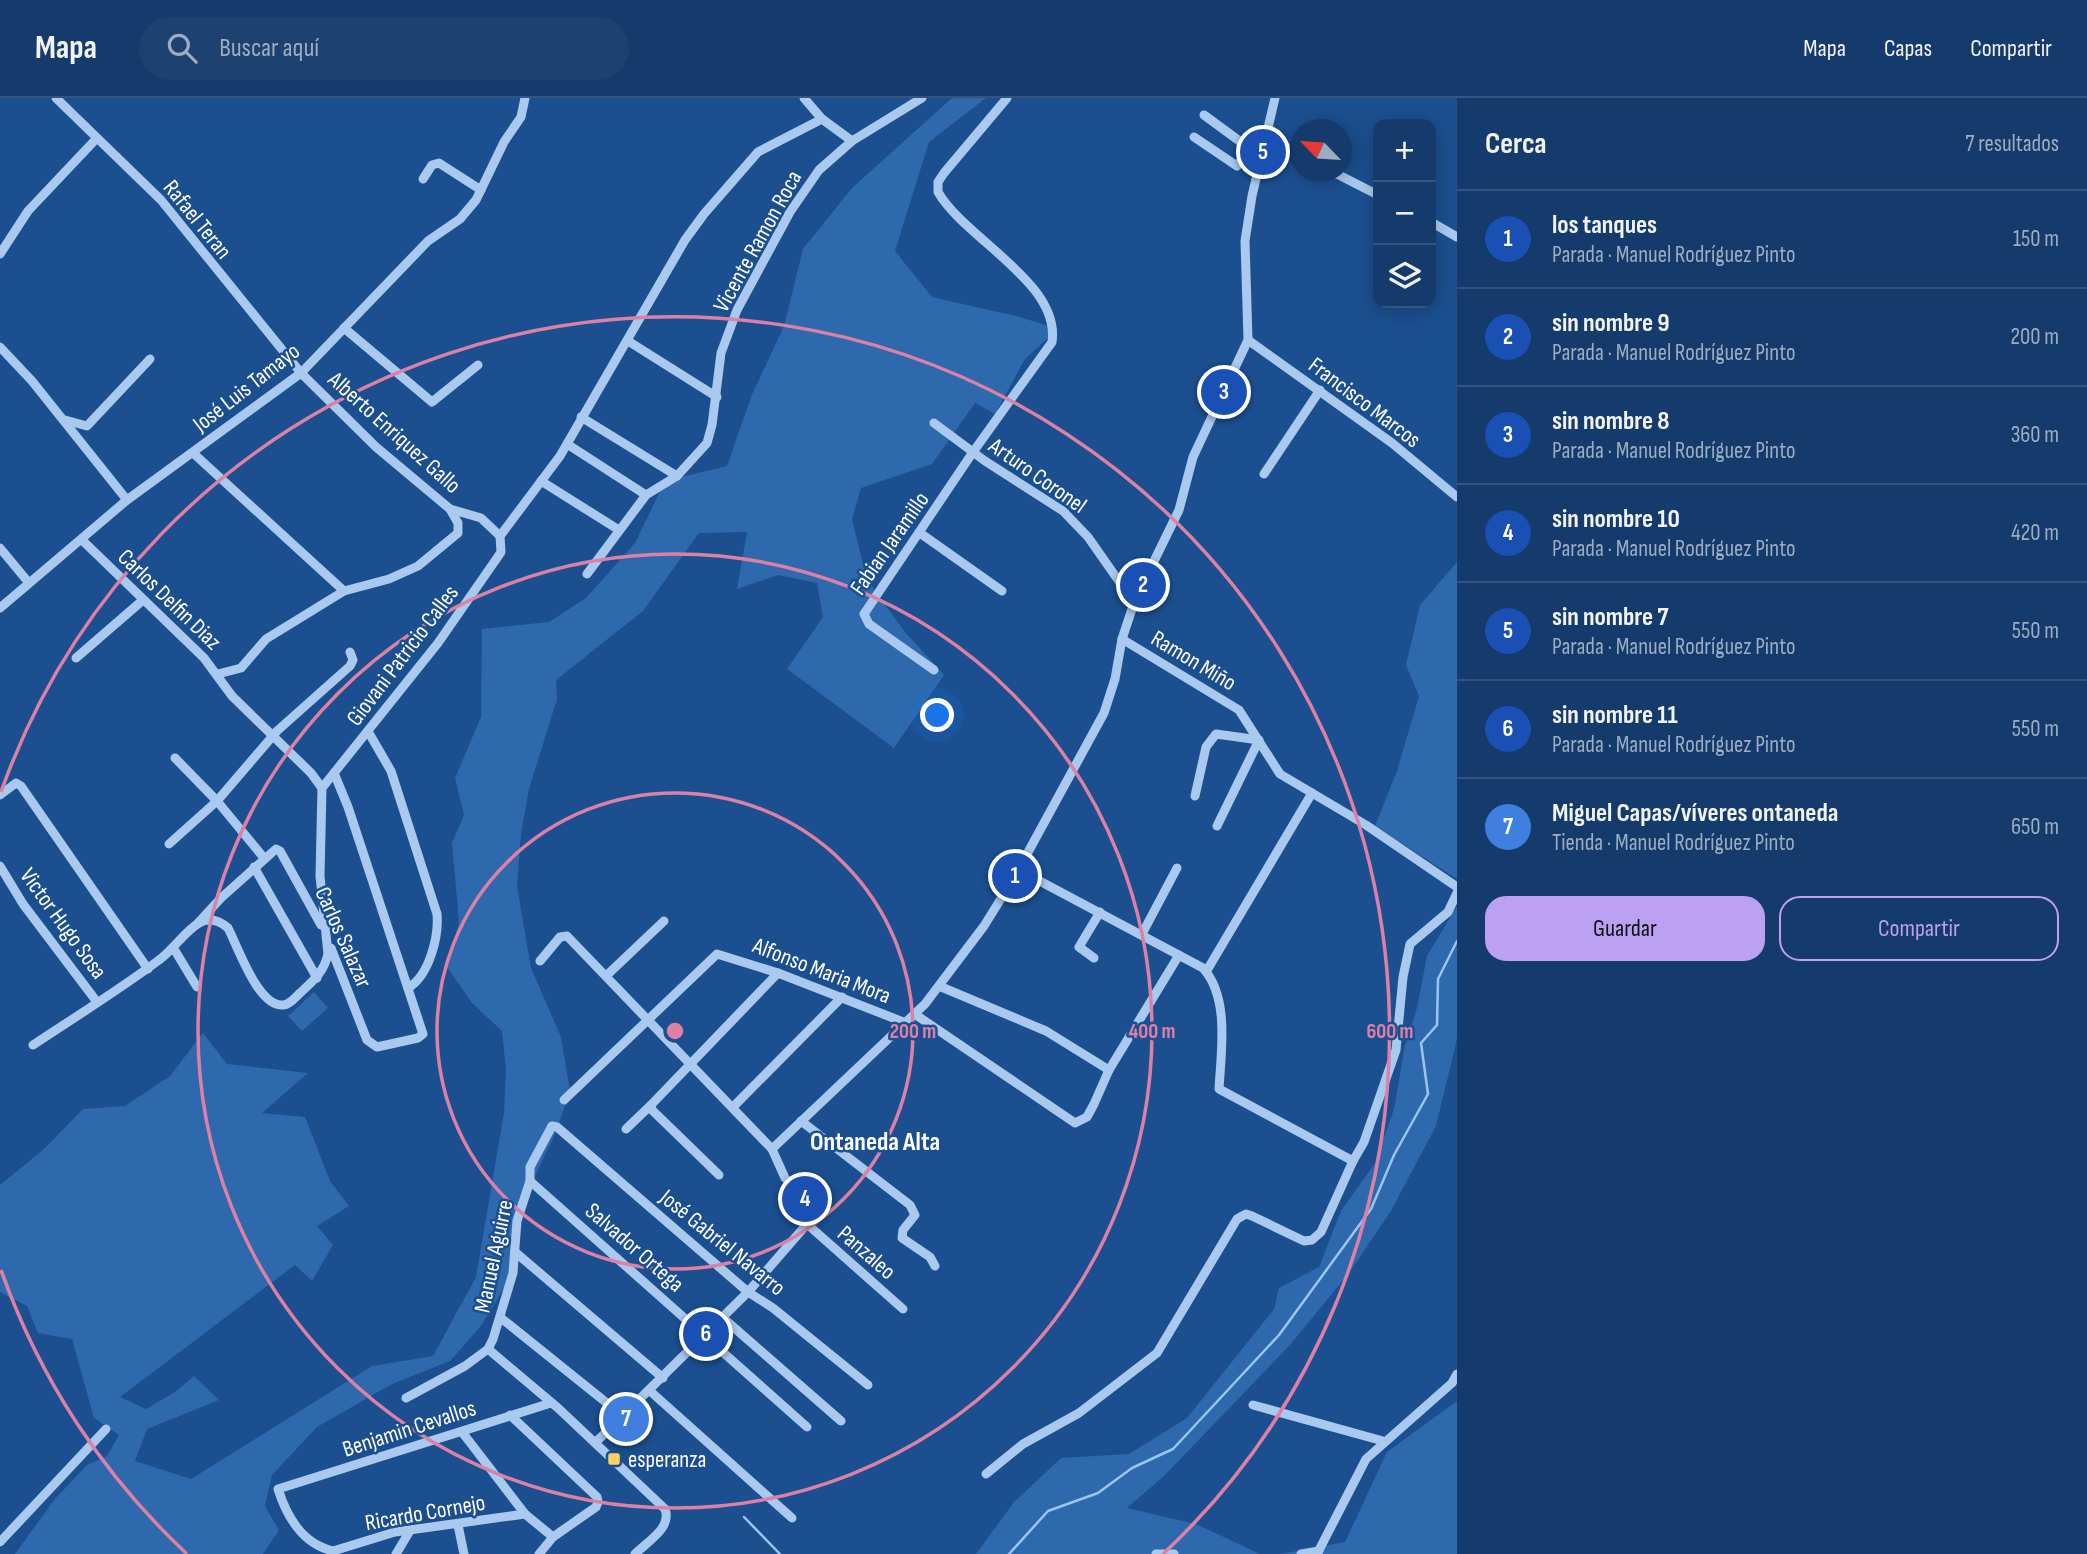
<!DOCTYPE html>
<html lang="es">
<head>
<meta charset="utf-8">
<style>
  :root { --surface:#143b6b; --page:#1d4271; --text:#f1f3f6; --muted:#9dadc1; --line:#33557e; --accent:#bca0f2 }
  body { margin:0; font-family:"Sofia Sans Condensed",sans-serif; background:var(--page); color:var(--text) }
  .controls { position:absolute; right:21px; top:21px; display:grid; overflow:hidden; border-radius:14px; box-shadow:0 4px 18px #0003 }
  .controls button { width:63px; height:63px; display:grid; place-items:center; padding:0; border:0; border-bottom:2px solid var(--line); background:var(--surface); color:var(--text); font:35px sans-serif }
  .compass { position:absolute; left:1289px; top:21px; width:63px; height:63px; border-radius:50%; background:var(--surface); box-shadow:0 4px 18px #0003; rotate:295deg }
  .you { position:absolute; left:938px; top:618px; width:24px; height:24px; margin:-18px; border:5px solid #fff; border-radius:50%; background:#1a73e8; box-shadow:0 0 0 10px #1a73e833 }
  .badge { display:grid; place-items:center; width:46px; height:46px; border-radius:50%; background:var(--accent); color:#fff; font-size:23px; font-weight:700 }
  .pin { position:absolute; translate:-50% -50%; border:4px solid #fff; box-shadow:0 2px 7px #0006 }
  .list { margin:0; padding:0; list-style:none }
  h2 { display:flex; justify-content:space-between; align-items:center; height:91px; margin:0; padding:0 28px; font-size:30px }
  h2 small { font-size:23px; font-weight:400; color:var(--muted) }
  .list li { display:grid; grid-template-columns:46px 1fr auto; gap:21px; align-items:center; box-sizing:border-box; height:98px; padding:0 28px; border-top:2px solid var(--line) }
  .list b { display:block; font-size:26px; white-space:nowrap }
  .list p { margin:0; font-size:23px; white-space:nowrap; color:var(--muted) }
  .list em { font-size:23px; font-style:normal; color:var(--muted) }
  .actions { display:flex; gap:14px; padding:21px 28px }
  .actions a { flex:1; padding:16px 0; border:2px solid var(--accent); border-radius:21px; text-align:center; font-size:24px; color:var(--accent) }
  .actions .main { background:var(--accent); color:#111 }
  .icon { flex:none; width:38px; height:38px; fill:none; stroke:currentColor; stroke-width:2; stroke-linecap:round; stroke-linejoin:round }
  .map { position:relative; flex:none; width:1457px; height:1456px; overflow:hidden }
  header { display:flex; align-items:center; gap:42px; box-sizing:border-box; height:98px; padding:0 35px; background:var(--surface); border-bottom:2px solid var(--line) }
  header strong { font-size:33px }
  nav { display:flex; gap:38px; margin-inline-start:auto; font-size:24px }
  .search { width:490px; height:63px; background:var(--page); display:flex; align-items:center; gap:18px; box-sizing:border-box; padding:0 24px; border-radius:38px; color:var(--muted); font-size:26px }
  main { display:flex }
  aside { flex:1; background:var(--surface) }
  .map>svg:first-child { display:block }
</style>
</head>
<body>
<header>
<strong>Mapa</strong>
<div class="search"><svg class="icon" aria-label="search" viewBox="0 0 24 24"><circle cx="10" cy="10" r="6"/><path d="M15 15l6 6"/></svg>Buscar aquí</div>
<nav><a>Mapa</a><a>Capas</a><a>Compartir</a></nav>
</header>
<main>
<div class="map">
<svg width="1457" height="1456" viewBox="0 0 1457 1456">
  <rect width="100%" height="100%" fill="#1b4f8f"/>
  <!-- green -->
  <g fill="#2e69ad">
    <polygon points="952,0 986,0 929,44 895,153 932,199 1020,219 1058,231 1025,261 995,316 975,305 932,366 861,390 852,421 867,482 905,534 944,577 894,650 787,571 823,519 817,485 778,477 737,491 747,434 699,435 643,513 556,582 557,601 529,691 521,735 517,788 531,870 561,939 570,993 556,1034 517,1115 512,1177 481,1228 450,1263 392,1286 317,1329 272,1377 265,1408 279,1432 263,1456 15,1456 54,1402 87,1367 107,1358 119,1337 94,1320 72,1241 38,1235 27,1208 0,1194 0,1087 44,1051 83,1011 125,1008 170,978 203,935 227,966 308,975 262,1015 305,1019 330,1083 349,1108 317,1128 333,1147 312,1183 295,1167 120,1299 146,1311 175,1294 194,1278 219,1302 147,1331 135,1363 191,1381 372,1268 433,1258 476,1179 504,1015 506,972 502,933 472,905 447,869 459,824 452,745 464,717 455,680 481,619 482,531 549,524 586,500 635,445 665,383 727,368 751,299 784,228 803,151 852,90"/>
    <polygon points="1457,464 1457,781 1375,728 1397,673 1419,598 1406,567 1420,507"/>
    <polygon points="1457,808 1457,941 1436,1028 1391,1113 1349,1175 1290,1247 1163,1379 1127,1410 1196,1426 1260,1456 976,1456 1014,1404 1061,1360 1129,1356 1187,1320 1274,1211 1279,1190 1319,1169 1341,1113 1375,1065 1394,1011 1405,947 1417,910 1427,858"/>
    <polygon points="314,894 328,910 302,933 288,918"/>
    <polygon points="1457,1303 1457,1456 1281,1456 1345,1444 1387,1354"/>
  </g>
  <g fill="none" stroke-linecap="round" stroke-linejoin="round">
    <!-- stream -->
    <g stroke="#9cc4f0" stroke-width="2.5">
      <polyline points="744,1419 780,1456"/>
      <polyline points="1009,1456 1048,1413 1098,1395 1132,1370 1173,1351 1279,1237 1371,1111 1394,1057 1428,996 1421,945 1437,927 1438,881 1457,843"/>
    </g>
    <!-- minor -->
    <g stroke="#a9c9ee" stroke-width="9">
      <polyline points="56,0 161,102 301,275 376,349 450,411 481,420 500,438"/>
      <polyline points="804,0 822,21"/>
      <polyline points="1204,17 1253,53"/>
      <polyline points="1194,39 1237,68 1250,50"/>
      <polyline points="1266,39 1300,56"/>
      <polyline points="1333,74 1378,97"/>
      <polyline points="423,81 432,67 439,65 481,92"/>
      <polyline points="1431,124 1457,139"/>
      <polyline points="0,156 28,113 97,40"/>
      <polyline points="344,230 432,304 478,267"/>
      <polyline points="1248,242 1392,345 1457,399"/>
      <polyline points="628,243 717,299"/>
      <polyline points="0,249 32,283 127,402"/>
      <polyline points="581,319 677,378"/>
      <polyline points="65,322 87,328 150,261"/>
      <polyline points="934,325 985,363 1063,413 1088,439 1123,489 1135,502"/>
      <polyline points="567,346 646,397"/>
      <polyline points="193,355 344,493"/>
      <polyline points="1264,376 1320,292"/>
      <polyline points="541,383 619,432"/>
      <polyline points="920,435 1002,493"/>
      <polyline points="82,442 204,560 232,598 311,675 322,690"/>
      <polyline points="0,450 29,485"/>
      <polyline points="587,476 646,397 677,378 707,345 712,327 721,255 737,212 790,114 819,72 852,43 922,0"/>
      <polyline points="0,510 127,402 301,275 428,143 460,121 476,102 504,44 521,19 525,0"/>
      <polyline points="1122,541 1239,612 1280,676 1366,727 1457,789"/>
      <polyline points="76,560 143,502"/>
      <path d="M934,572l-65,-46 -5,-10 109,-162 79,-110c9,-59 -87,-103 -114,-150v-10l6,-9 63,-75"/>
      <polyline points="218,576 241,570 266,541 344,493 389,481 418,468 458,435 458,425 450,411"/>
      <path d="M369,635l22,38 46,143c2,23 -8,62 -29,74"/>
      <polyline points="175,660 217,703 264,760"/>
      <polyline points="0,697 16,685 21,688 148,871"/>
      <polyline points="1195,698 1206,649 1216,636 1259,642 1217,728"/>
      <polyline points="169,746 217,703 277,633 350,568 353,562 350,554"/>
      <polyline points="0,768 23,806 97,904"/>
      <polyline points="254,769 317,880"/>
      <path d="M1019,772l184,98c27,30 18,84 16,121l134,72 11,-19 32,-92 7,-73 7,-33 38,-32 9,-19"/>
      <polyline points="198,825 221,800 276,751 280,753 321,827"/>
      <polyline points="1142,836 1177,770"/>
      <polyline points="331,850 367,942 377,949 418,940 423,936 348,709 334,675"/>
      <polyline points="174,851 197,889"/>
      <polyline points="1094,860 1079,849 1100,814"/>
      <polyline points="540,863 560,839 567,838 772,1051"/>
      <polyline points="1206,874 1312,695"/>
      <polyline points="606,878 664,823"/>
      <polyline points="939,888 1046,933 1109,972"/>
      <polyline points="916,917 1075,1025 1087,1019 1094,1006 1109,972 1179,857"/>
      <path d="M33,947c42,-28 86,-55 126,-85 14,-10 26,-29 40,-37 11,-6 21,-2 29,5 10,19 30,79 55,77 6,0 12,-7 17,-12 13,-12 24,-21 28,-39l-8,-78 2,-88 116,-145 59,-85 4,-6 -1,-16 60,-80 125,-216 19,-26 54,-62 64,-33 30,22"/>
      <polyline points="564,1002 717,856 778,875 906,925"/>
      <polyline points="734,1008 842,899"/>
      <polyline points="801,1023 910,1107 915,1117 903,1132 902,1140 930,1159 935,1168"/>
      <polyline points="626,1031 651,1007"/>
      <polyline points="719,1077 652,1012 651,1007 778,875"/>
      <polyline points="530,1083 807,1329"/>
      <polyline points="807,1126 903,1211"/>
      <polyline points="515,1154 663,1280"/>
      <polyline points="501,1220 623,1318"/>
      <polyline points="723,1220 841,1323"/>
      <path d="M488,1251l70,59 107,101c7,19 -17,32 -30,45"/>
      <polyline points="650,1293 792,1420"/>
      <polyline points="406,1300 465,1268 488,1251 493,1241 513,1175 517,1123 530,1083 530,1069 552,1028 557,1029 748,1194 773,1210 868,1287"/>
      <polyline points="1253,1307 1383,1343"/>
      <polyline points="510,1317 597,1399 598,1404 596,1409 553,1439 539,1456"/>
      <polyline points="462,1334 525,1416 553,1439"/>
      <polyline points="596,1344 748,1194 807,1126 811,1116 809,1105 785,1080 772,1051 925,906 984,828 1015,778 1104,615 1115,581 1122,541 1135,502 1179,412 1193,359 1248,242 1245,143 1252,98 1275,0"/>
      <polyline points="986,1376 1023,1346 1079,1315 1157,1255 1237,1121 1246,1116 1252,1118 1304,1143 1312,1142 1321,1134 1353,1063"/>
      <path d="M525,1416l-130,18 -62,19c-31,-7 -46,-34 -55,-62l273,-86"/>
      <polyline points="458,1427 464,1456"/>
      <polyline points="0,1444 106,1331"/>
      <polyline points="396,1456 411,1431"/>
      <polyline points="1156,1456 1174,1456"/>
      <polyline points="1301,1456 1319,1453"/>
      <polyline points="1317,1456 1366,1361 1452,1285 1457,1276"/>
    </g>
  </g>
  <!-- distance rings -->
  <g fill="none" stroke="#dd80a5" stroke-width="3.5">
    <circle cx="675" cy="933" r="238"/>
    <circle cx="675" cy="933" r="477"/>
    <path d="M187 1456A715 715 0 0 1 1 1172M1 694A715 715 0 1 1 1163 1456"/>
  </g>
  <!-- markers -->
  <rect fill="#ffd166" stroke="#1b4f8f" stroke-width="2.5" x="607" y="1354" width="14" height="14" rx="3.5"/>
  <g text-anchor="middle" stroke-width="5" stroke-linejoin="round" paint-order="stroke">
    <!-- street labels -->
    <g font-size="23" fill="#fff" stroke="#1b4f8f">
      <text transform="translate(198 121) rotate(51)" y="8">Rafael Teran</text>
      <text transform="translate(757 143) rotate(-61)" y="8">Vicente Ramon Roca</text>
      <text transform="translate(246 289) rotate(-38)" y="8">José Luis Tamayo</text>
      <text transform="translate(1365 304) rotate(37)" y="8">Francisco Marcos</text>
      <text transform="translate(395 334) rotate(42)" y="8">Alberto Enriquez Gallo</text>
      <text transform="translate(1038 377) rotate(35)" y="8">Arturo Coronel</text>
      <text transform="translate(889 445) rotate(-55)" y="8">Fabian Jaramillo</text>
      <text transform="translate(170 501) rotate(44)" y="8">Carlos Delfin Diaz</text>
      <text transform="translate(402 557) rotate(-53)" y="8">Giovani Patricio Calles</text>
      <text transform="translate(1194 562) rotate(31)" y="8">Ramon Miño</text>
      <text transform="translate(64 825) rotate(54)" y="8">Victor Hugo Sosa</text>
      <text transform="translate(344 839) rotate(66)" y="8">Carlos Salazar</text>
      <text transform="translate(822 872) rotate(21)" y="8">Alfonso Maria Mora</text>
      <text transform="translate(723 1144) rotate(39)" y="8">José Gabriel Navarro</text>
      <text transform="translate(635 1149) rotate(41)" y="8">Salvador Ortega</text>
      <text transform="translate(867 1154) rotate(41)" y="8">Panzaleo</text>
      <text transform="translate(493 1158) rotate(-78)" y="8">Manuel Aguirre</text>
      <text transform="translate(409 1330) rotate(-18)" y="8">Benjamin Cevallos</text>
      <text transform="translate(425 1414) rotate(-10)" y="8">Ricardo Cornejo</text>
    </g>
    <!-- poi labels -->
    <g font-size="23" fill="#fff" stroke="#1b4f8f" text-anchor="start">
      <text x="628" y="1369">esperanza</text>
    </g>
    <!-- quarter labels -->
    <g font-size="26" font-weight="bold" fill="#fff" stroke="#1b4f8f">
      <text x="875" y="1052">Ontaneda Alta</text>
    </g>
  </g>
  <circle cx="675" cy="933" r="10" fill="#dd80a5" stroke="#1b4f8f" stroke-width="3.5"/>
  <g font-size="21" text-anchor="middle" font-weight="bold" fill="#dd80a5" stroke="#1b4f8f" stroke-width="5" stroke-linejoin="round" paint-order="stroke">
    <text x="913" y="940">200 m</text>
    <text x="1152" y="940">400 m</text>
    <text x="1390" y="940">600 m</text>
  </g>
</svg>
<div class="controls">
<button>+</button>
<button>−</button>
<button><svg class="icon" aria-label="layers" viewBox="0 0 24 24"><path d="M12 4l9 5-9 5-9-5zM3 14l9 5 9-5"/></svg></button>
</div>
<svg class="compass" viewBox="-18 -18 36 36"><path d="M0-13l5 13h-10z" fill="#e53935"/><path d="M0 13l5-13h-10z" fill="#9dadc1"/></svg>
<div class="you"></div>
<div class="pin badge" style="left:1015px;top:778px;background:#1a4fb4">1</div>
<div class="pin badge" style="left:1143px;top:487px;background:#1a4fb4">2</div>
<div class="pin badge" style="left:1224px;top:294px;background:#1a4fb4">3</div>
<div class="pin badge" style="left:805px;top:1101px;background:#1a4fb4">4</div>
<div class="pin badge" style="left:1263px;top:54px;background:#1a4fb4">5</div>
<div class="pin badge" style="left:706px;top:1236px;background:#1a4fb4">6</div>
<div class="pin badge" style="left:626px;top:1321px;background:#3f7fe0">7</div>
</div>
<aside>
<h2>Cerca<small>7 resultados</small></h2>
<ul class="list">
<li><span class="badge" style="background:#1a4fb4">1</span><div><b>los tanques</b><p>Parada · Manuel Rodríguez Pinto</p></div><em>150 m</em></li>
<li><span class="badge" style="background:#1a4fb4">2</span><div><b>sin nombre 9</b><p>Parada · Manuel Rodríguez Pinto</p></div><em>200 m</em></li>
<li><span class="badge" style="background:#1a4fb4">3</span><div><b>sin nombre 8</b><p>Parada · Manuel Rodríguez Pinto</p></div><em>360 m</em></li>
<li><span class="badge" style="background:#1a4fb4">4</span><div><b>sin nombre 10</b><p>Parada · Manuel Rodríguez Pinto</p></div><em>420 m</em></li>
<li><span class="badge" style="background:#1a4fb4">5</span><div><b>sin nombre 7</b><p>Parada · Manuel Rodríguez Pinto</p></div><em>550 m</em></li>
<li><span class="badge" style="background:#1a4fb4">6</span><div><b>sin nombre 11</b><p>Parada · Manuel Rodríguez Pinto</p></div><em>550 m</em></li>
<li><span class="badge" style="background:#3f7fe0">7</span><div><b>Miguel Capas/víveres ontaneda</b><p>Tienda · Manuel Rodríguez Pinto</p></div><em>650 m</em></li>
</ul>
<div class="actions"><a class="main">Guardar</a><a>Compartir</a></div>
</aside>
</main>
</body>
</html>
